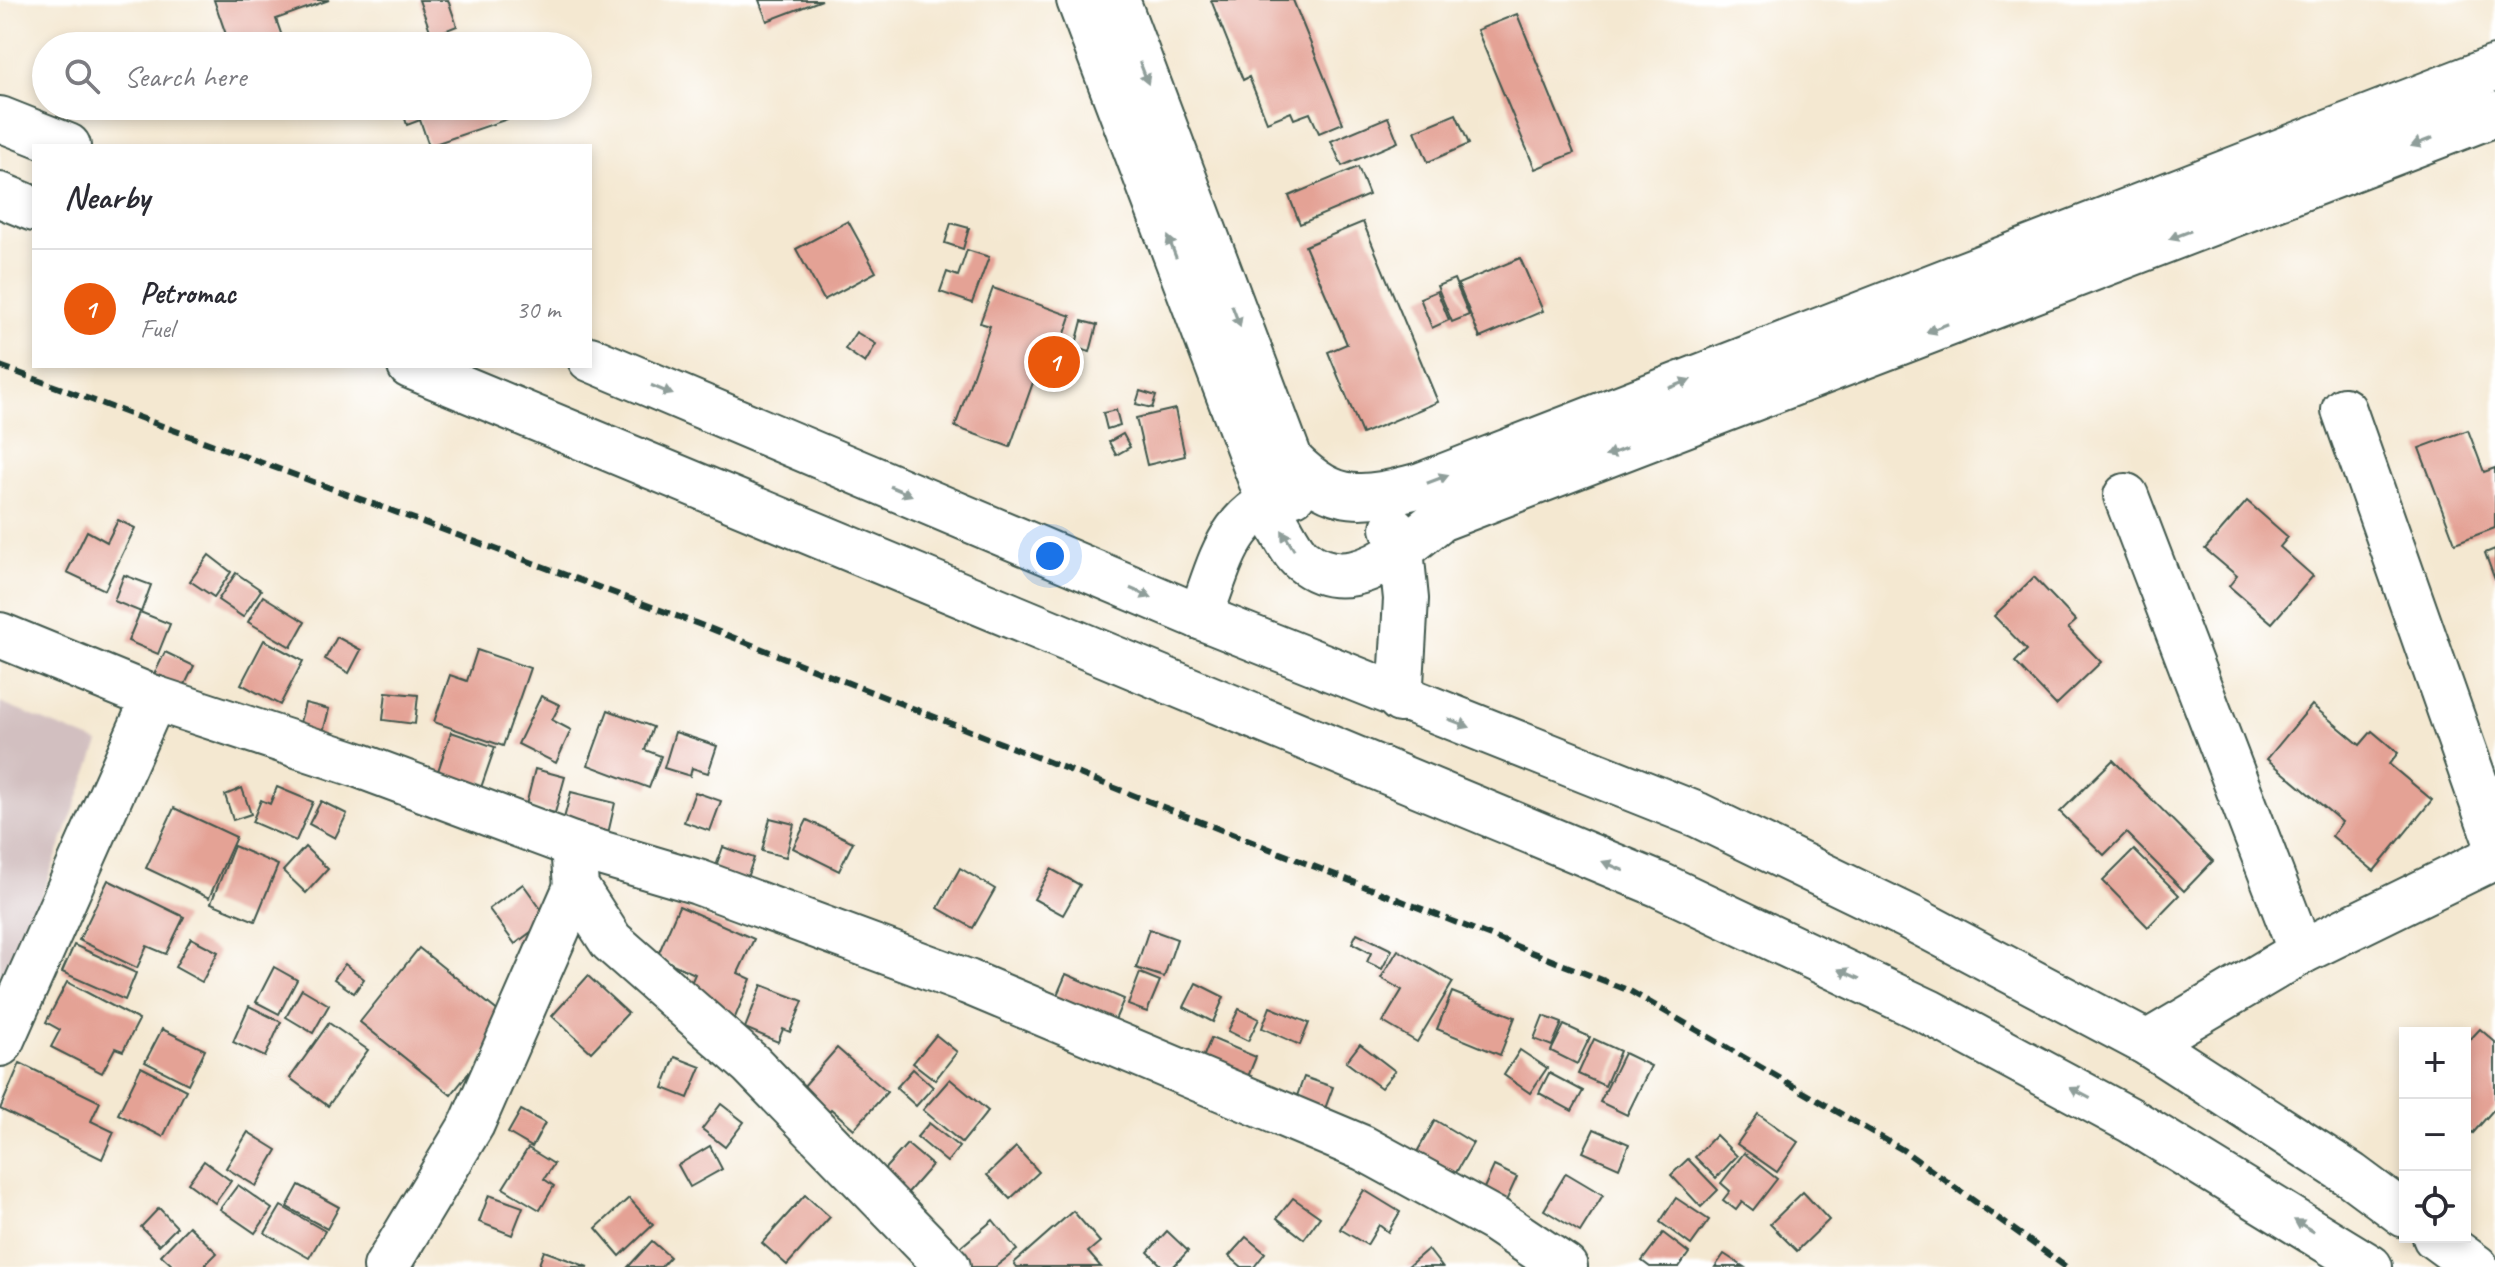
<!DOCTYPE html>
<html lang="en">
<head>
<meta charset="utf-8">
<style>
  :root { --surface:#fff; --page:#f7f7f7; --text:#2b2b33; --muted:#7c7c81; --line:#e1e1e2; --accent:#ea580c }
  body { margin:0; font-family:Caveat,sans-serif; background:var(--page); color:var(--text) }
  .controls { position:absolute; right:24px; bottom:24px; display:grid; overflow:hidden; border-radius:0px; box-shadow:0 4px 12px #0003 }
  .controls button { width:72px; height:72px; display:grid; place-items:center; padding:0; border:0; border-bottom:2px solid var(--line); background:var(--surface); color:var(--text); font:40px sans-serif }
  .you { position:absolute; left:1050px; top:556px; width:28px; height:28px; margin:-20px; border:6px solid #fff; border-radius:50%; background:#1a73e8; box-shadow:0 0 0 12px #1a73e833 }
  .badge { display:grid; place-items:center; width:52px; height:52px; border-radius:50%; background:var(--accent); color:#fff; font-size:26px; font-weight:700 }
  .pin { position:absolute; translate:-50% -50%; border:4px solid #fff; box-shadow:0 2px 8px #0006 }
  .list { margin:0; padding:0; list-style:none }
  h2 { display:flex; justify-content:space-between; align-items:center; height:104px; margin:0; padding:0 32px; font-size:34px }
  h2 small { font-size:26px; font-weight:400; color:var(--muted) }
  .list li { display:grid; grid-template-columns:52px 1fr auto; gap:24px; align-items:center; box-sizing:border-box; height:120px; padding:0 32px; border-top:2px solid var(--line) }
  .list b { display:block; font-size:30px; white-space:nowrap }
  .list p { margin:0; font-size:26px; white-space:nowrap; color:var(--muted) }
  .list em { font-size:26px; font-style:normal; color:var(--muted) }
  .icon { flex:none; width:44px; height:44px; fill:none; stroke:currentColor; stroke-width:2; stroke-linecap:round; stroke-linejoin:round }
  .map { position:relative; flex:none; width:2495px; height:1267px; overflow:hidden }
  .search { position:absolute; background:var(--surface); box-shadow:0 4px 12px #0003; left:32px; top:32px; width:560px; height:88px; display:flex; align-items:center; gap:20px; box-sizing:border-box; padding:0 28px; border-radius:44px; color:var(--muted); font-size:30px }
  .panel { position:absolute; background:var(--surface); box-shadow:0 4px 12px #0003; left:32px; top:144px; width:560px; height:224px; border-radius:0px }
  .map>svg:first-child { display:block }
</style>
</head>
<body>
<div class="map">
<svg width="2495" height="1267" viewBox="0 0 2495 1267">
  <rect width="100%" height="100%" fill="#fff"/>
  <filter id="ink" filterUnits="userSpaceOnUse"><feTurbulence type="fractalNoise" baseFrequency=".0125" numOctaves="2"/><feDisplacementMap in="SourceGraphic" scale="16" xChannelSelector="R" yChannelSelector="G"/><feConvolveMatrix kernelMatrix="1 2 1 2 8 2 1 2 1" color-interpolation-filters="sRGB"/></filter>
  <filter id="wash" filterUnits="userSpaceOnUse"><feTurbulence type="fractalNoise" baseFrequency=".006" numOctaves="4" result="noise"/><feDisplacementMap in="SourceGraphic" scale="32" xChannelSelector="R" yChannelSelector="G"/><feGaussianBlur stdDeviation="1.8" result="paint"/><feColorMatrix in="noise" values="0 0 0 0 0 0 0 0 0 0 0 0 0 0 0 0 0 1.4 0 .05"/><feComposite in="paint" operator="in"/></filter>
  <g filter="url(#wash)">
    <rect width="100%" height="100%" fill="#f4e8d1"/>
    <!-- industrial -->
    <polygon fill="#d2bfc0" points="0,703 99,743 0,1007"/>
    <g id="blocks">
      <!-- building -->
      <g fill="#e4a295">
        <polygon points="214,0 329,0 276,19 284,42 272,46 230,46"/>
        <polygon points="419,0 448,0 457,26 432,36"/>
        <polygon points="759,0 822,0 767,21"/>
        <polygon points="1211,0 1293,0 1343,123 1319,133 1310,113 1294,119 1291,112 1267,122 1249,77 1243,80"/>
        <polygon points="1517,14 1574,153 1535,169 1477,30"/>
        <polygon points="401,106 522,106 525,113 429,146 420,120 407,125"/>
        <polygon points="1456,114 1469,144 1428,162 1415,131"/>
        <polygon points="1388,117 1398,142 1342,166 1331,141"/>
        <polygon points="1358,167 1369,195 1300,224 1289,196"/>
        <polygon points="848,221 876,272 824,300 796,249"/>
        <polygon points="1363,222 1438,402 1362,434 1328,352 1347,344 1305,246"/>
        <polygon points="951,223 969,228 963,249 945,243"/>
        <polygon points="967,250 989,257 972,303 940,292 947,272 958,276"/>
        <polygon points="1520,258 1543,311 1480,338 1458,284"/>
        <polygon points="1454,279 1469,315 1452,322 1437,286"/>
        <polygon points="993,288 1071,316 1059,351 1046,346 1010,447 955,427 990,326 980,323"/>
        <polygon points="1437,291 1449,320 1432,328 1420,298"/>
        <polygon points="1082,321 1097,325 1090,352 1075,348"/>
        <polygon points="856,332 876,344 865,363 845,349"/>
        <polygon points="1140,391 1156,396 1152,408 1136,404"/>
        <polygon points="1175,409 1185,456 1147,465 1136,418"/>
        <polygon points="1116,410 1120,425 1107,429 1103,413"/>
        <polygon points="2468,430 2484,472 2495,468 2495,528 2455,543 2419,448"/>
        <polygon points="1123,434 1130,447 1116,455 1109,442"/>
        <polygon points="2247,501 2288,537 2280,547 2313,576 2272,623 2229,586 2237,576 2205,549"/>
        <polygon points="118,520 135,528 105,590 67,572 87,531 107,542"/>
        <polygon points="2495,549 2495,580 2485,553"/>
        <polygon points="209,555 231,572 214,597 190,581"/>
        <polygon points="236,573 261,590 243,617 218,600"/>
        <polygon points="124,575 151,585 141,612 114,601"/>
        <polygon points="2034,577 2076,621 2068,628 2101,662 2056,705 2015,662 2027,650 1994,616"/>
        <polygon points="263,596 305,622 291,647 248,622"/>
        <polygon points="140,612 170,624 158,654 128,641"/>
        <polygon points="337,637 361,650 349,673 325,659"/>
        <polygon points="264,640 303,661 280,705 241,684"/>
        <polygon points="477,650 530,668 503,746 434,722 450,675 467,681"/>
        <polygon points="165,652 194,666 176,703 147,689"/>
        <polygon points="386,692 418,695 415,724 383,720"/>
        <polygon points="541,696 560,705 552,720 571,730 556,763 518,744"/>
        <polygon points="305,703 329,709 320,744 296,738"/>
        <polygon points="2312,705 2360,745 2372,731 2398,753 2389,764 2432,800 2374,871 2332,836 2342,822 2267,759"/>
        <polygon points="608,710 653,727 645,750 661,756 649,788 588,765"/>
        <polygon points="451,732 495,747 475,805 436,777"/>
        <polygon points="675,732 717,746 708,773 692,768 690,776 664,768"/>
        <polygon points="2113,760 2213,861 2184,891 2126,833 2104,855 2060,812"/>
        <polygon points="535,769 565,777 555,813 526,805"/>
        <polygon points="277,787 313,802 296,841 252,822 261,800 270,804"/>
        <polygon points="242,788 251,814 233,820 225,795"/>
        <polygon points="571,792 615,803 607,838 562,826"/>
        <polygon points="695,792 721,801 710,831 684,822"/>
        <polygon points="321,801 347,814 335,838 309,824"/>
        <polygon points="174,808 236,837 209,898 146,868"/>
        <polygon points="770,818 794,824 786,857 762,851"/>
        <polygon points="807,820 853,842 839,871 793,848"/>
        <polygon points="234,846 278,865 255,921 211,903"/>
        <polygon points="305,847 328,869 306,893 283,871"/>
        <polygon points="723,847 754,858 740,897 709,885"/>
        <polygon points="2134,850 2179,895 2148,927 2103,881"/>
        <polygon points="960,868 995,889 973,928 938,908"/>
        <polygon points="1051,869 1080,885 1063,915 1034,899"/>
        <polygon points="108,880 184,917 166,954 147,946 137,968 79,940"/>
        <polygon points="523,884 548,919 515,944 489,909"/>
        <polygon points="679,906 754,939 738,973 751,979 734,1020 685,997 695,974 657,957"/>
        <polygon points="1149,929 1177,939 1164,977 1136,968"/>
        <polygon points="1357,933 1392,950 1382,969 1367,962 1371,953 1352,943"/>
        <polygon points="191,938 218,952 202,982 175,967"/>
        <polygon points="74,945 136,973 125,1000 62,972"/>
        <polygon points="419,948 510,1021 451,1095 360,1022"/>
        <polygon points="1398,950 1453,982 1417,1042 1383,1022 1402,990 1381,978"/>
        <polygon points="345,964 364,979 354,993 334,979"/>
        <polygon points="274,967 297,980 279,1014 256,1002"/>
        <polygon points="1140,973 1160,981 1147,1012 1128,1005"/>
        <polygon points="1066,974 1124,999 1112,1027 1054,1002"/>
        <polygon points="588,976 628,1013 591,1052 552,1016"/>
        <polygon points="67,982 139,1020 123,1051 115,1048 102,1073 51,1047 60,1030 46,1022"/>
        <polygon points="1196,983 1224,997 1213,1022 1184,1007"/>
        <polygon points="762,985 803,1001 790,1032 783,1029 778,1042 745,1028"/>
        <polygon points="302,989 329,1005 313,1033 286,1017"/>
        <polygon points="1452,992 1515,1017 1500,1055 1437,1029"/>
        <polygon points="249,1006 281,1022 265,1057 233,1042"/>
        <polygon points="1270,1007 1309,1023 1300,1045 1262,1028"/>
        <polygon points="1239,1009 1259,1019 1248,1041 1228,1031"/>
        <polygon points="1543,1016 1562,1023 1552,1046 1534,1039"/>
        <polygon points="329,1023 368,1050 328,1106 290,1078"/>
        <polygon points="1564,1025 1590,1037 1577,1064 1551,1051"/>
        <polygon points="162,1029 205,1050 188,1084 145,1062"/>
        <polygon points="2480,1029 2495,1042 2495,1108 2473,1133 2465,1126 2465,1045"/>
        <polygon points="936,1035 957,1052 935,1080 913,1063"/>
        <polygon points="1211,1038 1256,1057 1243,1089 1198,1070"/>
        <polygon points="1594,1039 1620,1051 1605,1086 1578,1074"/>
        <polygon points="1360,1044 1395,1071 1381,1088 1346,1062"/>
        <polygon points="837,1048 887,1092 854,1129 831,1109 823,1118 797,1094"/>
        <polygon points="1520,1050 1547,1068 1530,1093 1504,1075"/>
        <polygon points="1624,1053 1651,1066 1627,1115 1600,1102"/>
        <polygon points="675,1057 701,1067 688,1098 663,1088"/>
        <polygon points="20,1063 100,1102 91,1121 114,1132 102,1159 0,1109"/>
        <polygon points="141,1067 186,1090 163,1137 118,1114"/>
        <polygon points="913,1069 933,1087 916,1106 896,1088"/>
        <polygon points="1549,1073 1583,1091 1572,1111 1539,1093"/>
        <polygon points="1304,1077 1333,1087 1323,1114 1294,1104"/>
        <polygon points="950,1079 988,1111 962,1143 923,1110"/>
        <polygon points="721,1104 744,1122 725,1147 702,1129"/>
        <polygon points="521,1110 545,1123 532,1147 508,1133"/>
        <polygon points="1758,1114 1798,1142 1777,1172 1737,1144"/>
        <polygon points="1435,1120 1473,1143 1450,1183 1412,1161"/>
        <polygon points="929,1123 959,1147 947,1162 917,1137"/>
        <polygon points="1594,1129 1629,1144 1619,1168 1583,1152"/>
        <polygon points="248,1132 277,1150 256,1186 226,1168"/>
        <polygon points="1716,1135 1737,1156 1716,1178 1695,1157"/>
        <polygon points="907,1144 932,1165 897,1205 872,1183"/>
        <polygon points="710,1146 722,1169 690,1187 678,1165"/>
        <polygon points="1016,1147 1039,1172 1010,1199 987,1175"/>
        <polygon points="528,1148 554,1164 544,1179 554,1186 540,1210 503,1188"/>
        <polygon points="1744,1153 1777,1179 1753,1210 1742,1202 1736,1210 1723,1200 1730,1191 1721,1183"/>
        <polygon points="1688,1159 1718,1190 1701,1207 1671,1175"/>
        <polygon points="204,1161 231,1181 215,1203 188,1183"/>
        <polygon points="1494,1166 1517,1177 1502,1210 1479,1199"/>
        <polygon points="1566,1173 1603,1195 1580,1232 1544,1210"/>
        <polygon points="238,1185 272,1209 255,1233 220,1209"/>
        <polygon points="299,1185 339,1207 327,1229 287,1207"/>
        <polygon points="1364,1190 1400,1212 1388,1232 1379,1225 1367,1245 1340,1229"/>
        <polygon points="1803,1192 1829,1220 1797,1251 1770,1224"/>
        <polygon points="489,1195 523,1207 512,1235 479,1222"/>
        <polygon points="805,1195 830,1217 787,1265 762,1243"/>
        <polygon points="629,1198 653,1225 620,1256 596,1228"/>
        <polygon points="1293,1198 1320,1217 1304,1239 1277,1218"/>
        <polygon points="1676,1198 1709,1220 1691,1245 1660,1222"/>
        <polygon points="281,1206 325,1231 309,1258 265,1233"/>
        <polygon points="159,1208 177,1227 159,1245 141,1227"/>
        <polygon points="1073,1211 1100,1242 1088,1252 1101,1267 1017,1267 1014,1263"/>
        <polygon points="993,1220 1017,1250 995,1267 968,1267 956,1251"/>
        <polygon points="189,1226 217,1253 203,1267 174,1267 161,1255"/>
        <polygon points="1167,1231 1188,1251 1173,1267 1163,1267 1148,1252"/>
        <polygon points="1663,1233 1689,1253 1679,1267 1650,1267 1642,1261"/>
        <polygon points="1246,1237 1265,1253 1254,1267 1242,1267 1229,1256"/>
        <polygon points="652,1241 670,1257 661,1267 628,1267"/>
        <polygon points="1428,1249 1442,1267 1407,1267"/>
        <polygon points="544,1251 588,1267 538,1267"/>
        <polygon points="1724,1254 1744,1267 1715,1267"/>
      </g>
    </g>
  </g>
  <g filter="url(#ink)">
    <use href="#blocks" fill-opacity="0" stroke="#3f574c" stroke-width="2"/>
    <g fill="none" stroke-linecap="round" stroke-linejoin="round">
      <defs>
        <g id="street">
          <path d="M1079,0l198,523c7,11 15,29 25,37 33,27 69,12 99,-10l-8,-22"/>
          <path d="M1117,0l174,461c45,45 72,39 130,24l1074,-417"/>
          <polyline points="2344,410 2495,839"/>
          <polyline points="2126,496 2301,952"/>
          <path d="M1200,617c22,-57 28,-106 94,-124"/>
          <polyline points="0,635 154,698 361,766 573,845 698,882 968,982 1363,1148 1495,1220 1565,1267"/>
          <polyline points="1400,700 1406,599 1401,550 1440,519 2495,114"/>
          <polyline points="573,845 576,887 611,941 751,1064 948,1267"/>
          <polyline points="2147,1043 2301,952 2495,857"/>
          <polyline points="0,1044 154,698"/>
          <polyline points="386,1267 472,1124 576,887"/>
        </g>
        <g id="highway">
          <polyline points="0,119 68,146"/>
          <polyline points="0,195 34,209"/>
          <polyline points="590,359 1200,617 1698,815 1909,917 2147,1043 2351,1175 2405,1215"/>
          <polyline points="410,366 1660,885 1929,1012 2130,1120 2370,1267"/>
          <polyline points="2435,1237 2476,1267"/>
        </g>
      </defs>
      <!-- street casing -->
      <use href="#street" stroke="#3f574c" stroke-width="48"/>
      <!-- highway casing -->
      <use href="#highway" stroke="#3f574c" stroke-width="48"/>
      <!-- street -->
      <use href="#street" stroke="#fff" stroke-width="44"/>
      <!-- highway -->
      <use href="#highway" stroke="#fff" stroke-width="44"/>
      <!-- rail -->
      <polyline stroke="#1f3d34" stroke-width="6" stroke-dasharray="12 6" stroke-linecap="butt" points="0,366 709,628 1630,991 1903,1150 2066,1267"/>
    </g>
    <!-- one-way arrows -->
    <defs><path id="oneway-solid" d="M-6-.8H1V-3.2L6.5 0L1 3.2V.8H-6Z" transform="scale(2)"/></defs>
    <g fill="#8f9e9a">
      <use href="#oneway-solid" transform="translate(1144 73) rotate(69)"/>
      <use href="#oneway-solid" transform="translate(2422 142) rotate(159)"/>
      <use href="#oneway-solid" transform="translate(2180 235) rotate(159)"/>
      <use href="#oneway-solid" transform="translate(1172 247) rotate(-111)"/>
      <use href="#oneway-solid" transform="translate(1236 316) rotate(69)"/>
      <use href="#oneway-solid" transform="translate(1937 328) rotate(159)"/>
      <use href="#oneway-solid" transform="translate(1680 384) rotate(-21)"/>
      <use href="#oneway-solid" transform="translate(662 390) rotate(23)"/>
      <use href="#oneway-solid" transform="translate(1616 452) rotate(159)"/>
      <use href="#oneway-solid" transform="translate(1438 479) rotate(-21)"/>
      <use href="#oneway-solid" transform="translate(901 491) rotate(23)"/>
      <use href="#oneway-solid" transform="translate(1288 540) rotate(-122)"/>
      <use href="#oneway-solid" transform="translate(1141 593) rotate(23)"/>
      <use href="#oneway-solid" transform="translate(1459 723) rotate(21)"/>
      <use href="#oneway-solid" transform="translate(1613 866) rotate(-157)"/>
      <use href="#oneway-solid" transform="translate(1849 974) rotate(-155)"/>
      <use href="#oneway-solid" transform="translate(2080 1093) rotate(-152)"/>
      <use href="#oneway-solid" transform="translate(2304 1226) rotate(-149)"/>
    </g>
  </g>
</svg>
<div class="controls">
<button>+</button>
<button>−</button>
<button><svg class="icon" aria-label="locate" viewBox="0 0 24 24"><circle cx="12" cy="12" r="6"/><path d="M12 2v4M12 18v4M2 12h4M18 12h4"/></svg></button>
</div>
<div class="you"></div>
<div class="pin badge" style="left:1054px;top:362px">1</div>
<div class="search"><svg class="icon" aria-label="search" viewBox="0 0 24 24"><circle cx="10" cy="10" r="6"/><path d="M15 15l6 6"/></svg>Search here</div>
<section class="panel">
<h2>Nearby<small></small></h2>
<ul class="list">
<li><span class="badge">1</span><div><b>Petromac</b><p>Fuel</p></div><em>30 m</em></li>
</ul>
</section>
</div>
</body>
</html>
